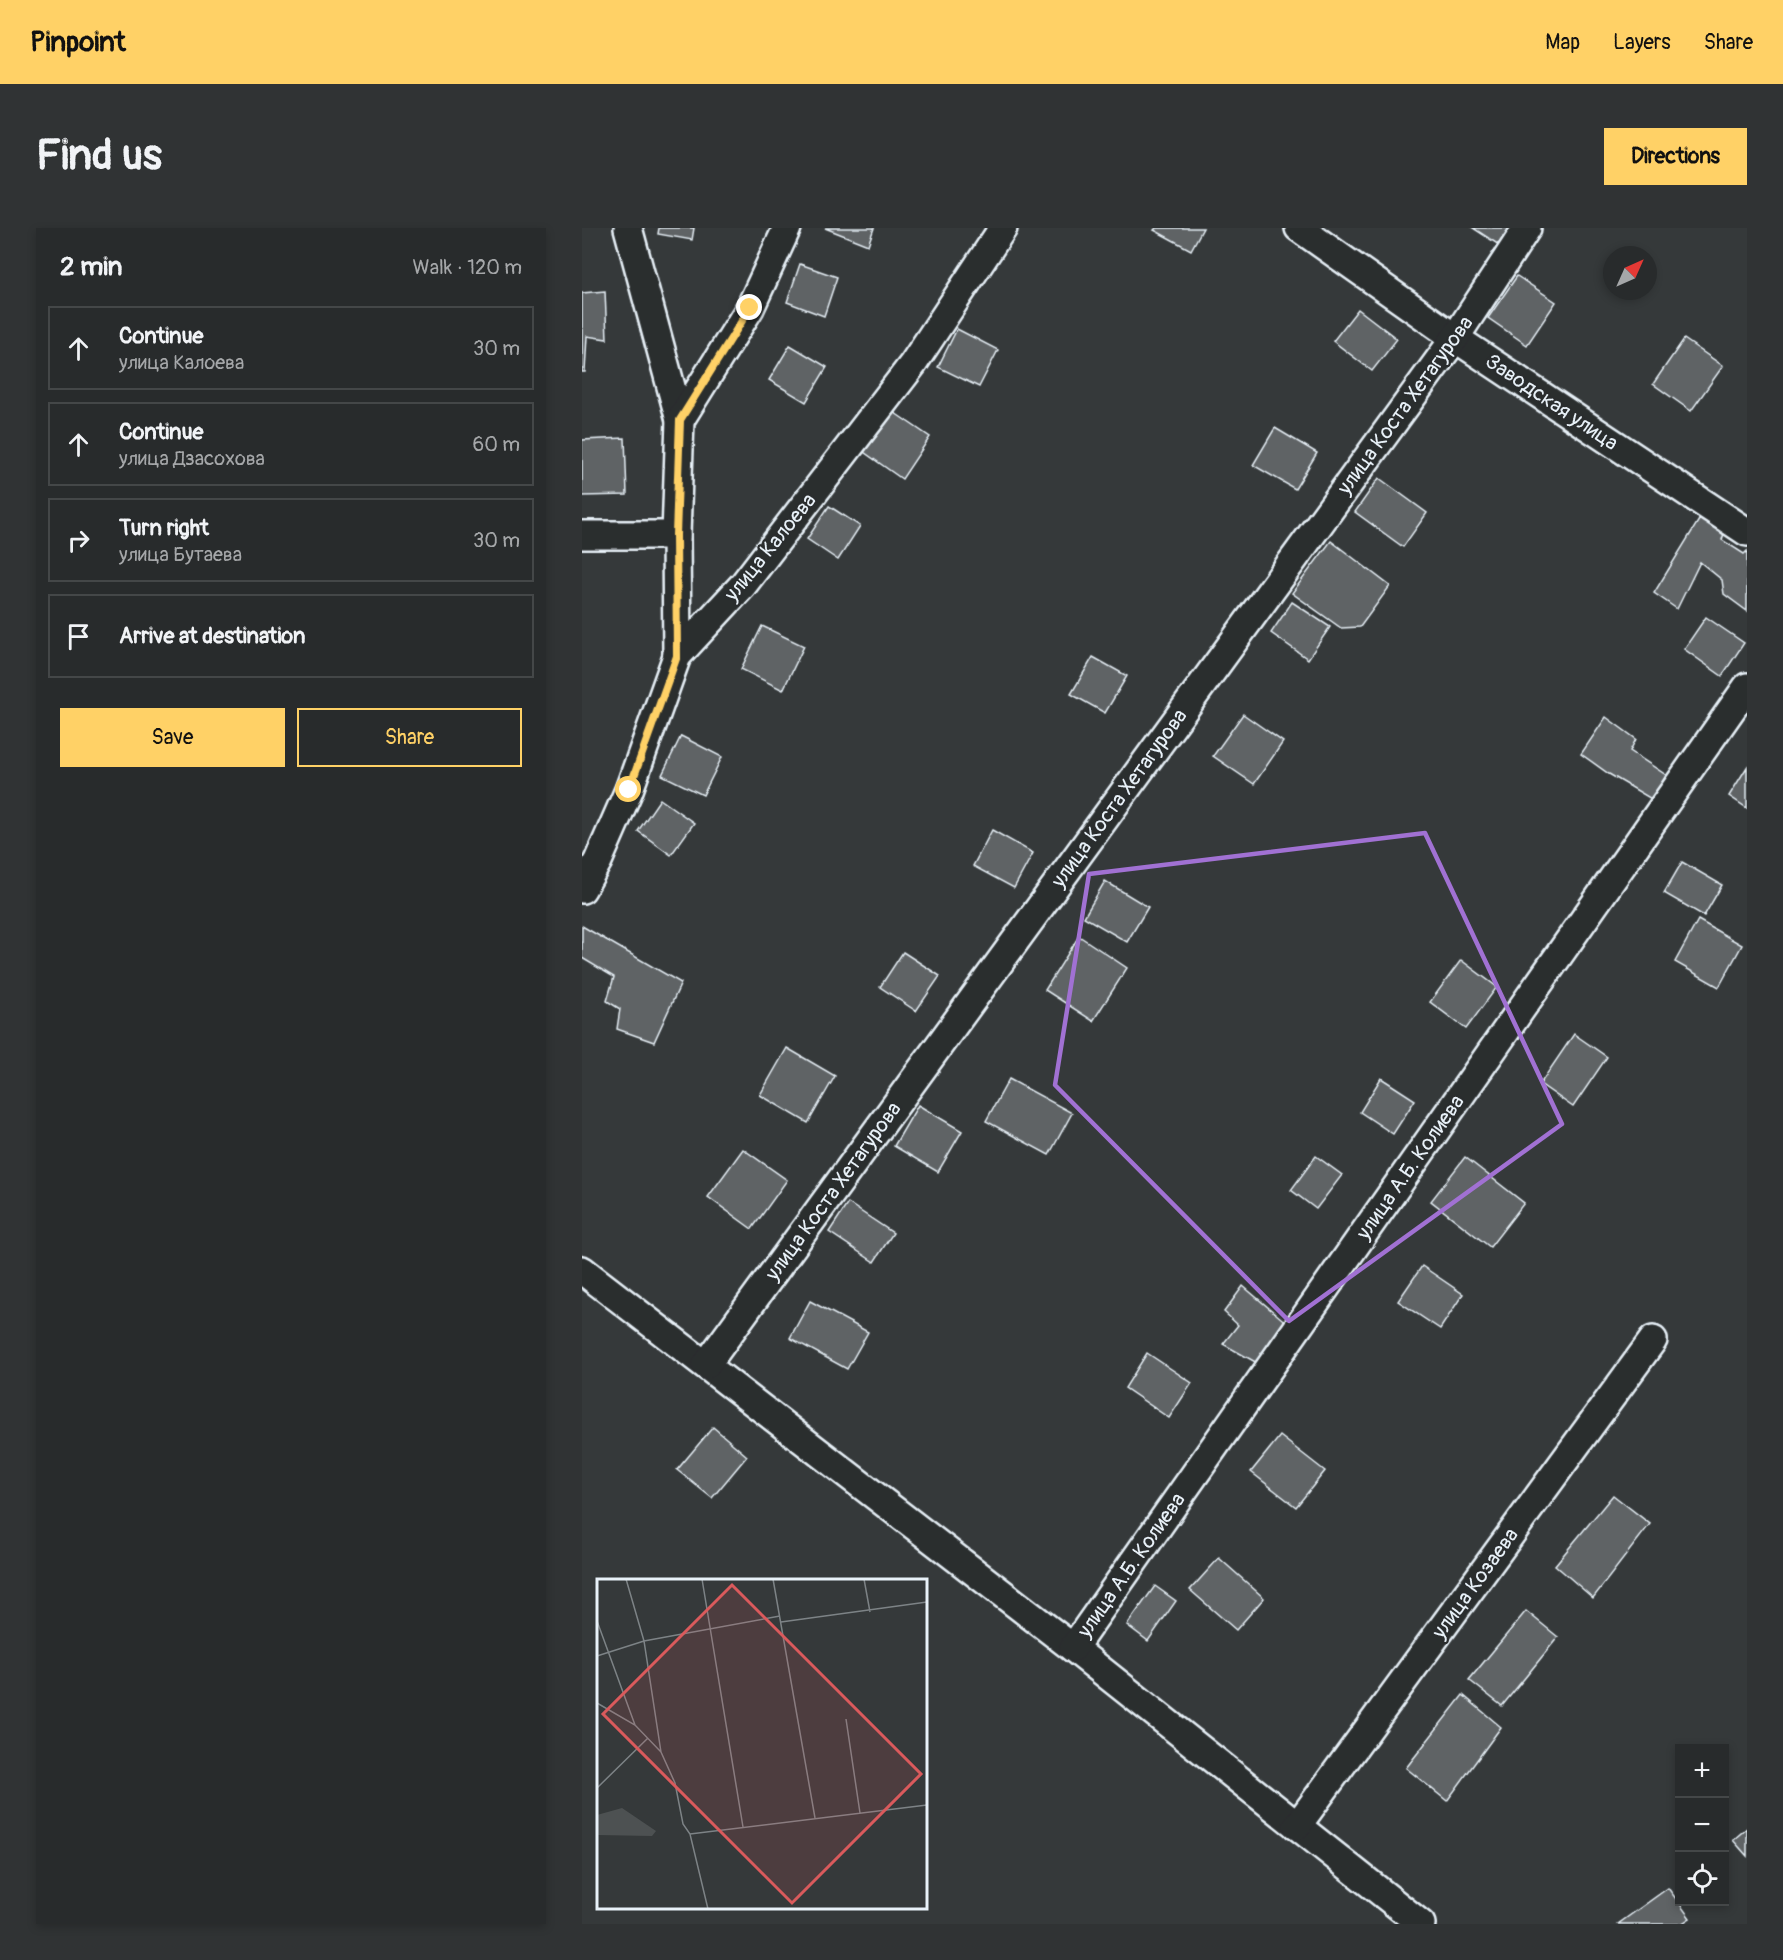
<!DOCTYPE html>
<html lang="en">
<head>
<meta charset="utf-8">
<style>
  :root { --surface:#282b2c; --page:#303334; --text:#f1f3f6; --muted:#a5a7a9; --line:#444748; --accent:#ffd166 }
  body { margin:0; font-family:Pangolin,sans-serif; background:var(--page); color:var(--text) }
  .controls { position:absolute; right:18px; bottom:18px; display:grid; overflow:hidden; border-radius:0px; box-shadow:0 3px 9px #0003 }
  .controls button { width:54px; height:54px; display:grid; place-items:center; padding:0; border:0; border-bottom:2px solid var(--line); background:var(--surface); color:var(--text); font:30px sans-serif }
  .compass { position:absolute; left:1021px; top:18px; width:54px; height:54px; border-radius:50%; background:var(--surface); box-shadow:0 3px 9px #0003; rotate:45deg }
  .stop { position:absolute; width:18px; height:18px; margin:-14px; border:4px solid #ffd166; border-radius:50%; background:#fff }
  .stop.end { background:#ffd166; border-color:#fff; box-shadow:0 2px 6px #0008 }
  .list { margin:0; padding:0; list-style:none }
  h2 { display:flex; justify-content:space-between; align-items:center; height:78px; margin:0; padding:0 24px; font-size:26px }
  h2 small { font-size:20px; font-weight:400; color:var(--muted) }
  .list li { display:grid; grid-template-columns:39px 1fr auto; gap:18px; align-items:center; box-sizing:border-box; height:84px; margin:0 12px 12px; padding:0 12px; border:2px solid var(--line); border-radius:0px }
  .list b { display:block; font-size:22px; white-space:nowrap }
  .list p { margin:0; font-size:20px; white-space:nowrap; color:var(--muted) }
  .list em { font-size:20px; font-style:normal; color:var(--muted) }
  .actions { display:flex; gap:12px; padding:18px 24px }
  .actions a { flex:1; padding:14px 0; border:2px solid var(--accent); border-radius:0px; text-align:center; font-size:21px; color:var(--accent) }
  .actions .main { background:var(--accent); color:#111 }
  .icon { flex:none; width:33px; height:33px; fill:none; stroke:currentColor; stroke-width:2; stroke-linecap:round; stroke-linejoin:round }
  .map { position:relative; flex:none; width:1165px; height:1696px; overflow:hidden; border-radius:0px }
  header { display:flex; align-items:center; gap:36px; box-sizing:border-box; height:84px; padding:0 30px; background:var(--accent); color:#111 }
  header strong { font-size:28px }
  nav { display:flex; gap:33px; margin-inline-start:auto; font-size:21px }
  .intro { display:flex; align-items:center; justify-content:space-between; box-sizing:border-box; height:144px; padding:0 36px }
  h1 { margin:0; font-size:42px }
  .button { padding:15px 27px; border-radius:0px; background:var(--accent); color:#111; font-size:21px; font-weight:700 }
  main { display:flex; gap:36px; padding:0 36px }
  aside { flex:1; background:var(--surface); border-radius:0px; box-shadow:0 3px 9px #0003 }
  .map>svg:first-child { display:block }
</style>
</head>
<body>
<header>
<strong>Pinpoint</strong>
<nav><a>Map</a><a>Layers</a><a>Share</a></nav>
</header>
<div class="intro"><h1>Find us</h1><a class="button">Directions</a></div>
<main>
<aside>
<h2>2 min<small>Walk · 120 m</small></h2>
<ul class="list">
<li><svg class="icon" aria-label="ahead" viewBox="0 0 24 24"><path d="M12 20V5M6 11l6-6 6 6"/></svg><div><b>Continue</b><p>улица Калоева</p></div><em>30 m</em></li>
<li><svg class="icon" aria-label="ahead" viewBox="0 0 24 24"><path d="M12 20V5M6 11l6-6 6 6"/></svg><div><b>Continue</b><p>улица Дзасохова</p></div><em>60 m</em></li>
<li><svg class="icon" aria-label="right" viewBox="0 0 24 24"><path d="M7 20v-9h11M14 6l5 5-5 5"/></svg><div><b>Turn right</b><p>улица Бутаева</p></div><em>30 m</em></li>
<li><svg class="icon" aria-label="arrive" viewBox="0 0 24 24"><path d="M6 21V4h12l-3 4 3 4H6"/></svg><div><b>Arrive at destination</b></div></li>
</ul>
<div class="actions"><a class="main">Save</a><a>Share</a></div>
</aside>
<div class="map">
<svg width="1165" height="1696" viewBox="0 0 1165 1696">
  <rect width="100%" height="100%" fill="#35393a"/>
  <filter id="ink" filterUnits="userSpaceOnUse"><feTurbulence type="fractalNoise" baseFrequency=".0167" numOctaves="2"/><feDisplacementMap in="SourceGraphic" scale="12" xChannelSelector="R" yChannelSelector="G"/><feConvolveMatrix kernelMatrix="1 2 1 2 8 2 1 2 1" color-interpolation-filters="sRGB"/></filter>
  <g filter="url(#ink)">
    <!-- building -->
    <g fill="#5f6365" stroke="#e8f1f8" stroke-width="1.5">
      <polygon points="77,0 112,0 110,12 76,6"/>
      <polygon points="243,0 292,0 286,17"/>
      <polygon points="574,0 621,0 609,22 572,2"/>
      <polygon points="891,0 928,0 917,17"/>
      <polygon points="218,36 255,49 242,88 205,74"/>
      <polygon points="935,48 974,74 945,117 906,90"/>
      <polygon points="23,63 25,111 5,108 3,144 0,144 0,65"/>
      <polygon points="776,81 815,111 790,143 751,113"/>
      <polygon points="375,101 416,122 397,159 356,139"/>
      <polygon points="1102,111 1141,138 1109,183 1071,156"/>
      <polygon points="208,117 245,139 224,174 187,152"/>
      <polygon points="307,181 348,209 320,251 279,222"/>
      <polygon points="693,200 735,225 713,261 671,237"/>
      <polygon points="43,210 45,267 0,268 0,212"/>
      <polygon points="797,250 845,285 821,319 773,284"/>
      <polygon points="247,278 278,298 256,332 225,311"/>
      <polygon points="1120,287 1143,302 1140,312 1162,326 1165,323 1165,383 1142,366 1140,352 1118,334 1095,381 1072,365"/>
      <polygon points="749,313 808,358 778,399 759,400 710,365"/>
      <polygon points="710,374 748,399 726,431 689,405"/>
      <polygon points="1124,389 1162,415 1140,448 1102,421"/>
      <polygon points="180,398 222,418 201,462 159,441"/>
      <polygon points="511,429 545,448 523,485 489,466"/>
      <polygon points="661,486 701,514 672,556 631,528"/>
      <polygon points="1024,489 1054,511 1048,523 1084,547 1071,572 1027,546 999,526"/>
      <polygon points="99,508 140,529 121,567 80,547"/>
      <polygon points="1165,539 1165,580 1147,568"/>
      <polygon points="78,571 112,595 89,627 56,603"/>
      <polygon points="410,602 451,625 432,660 391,638"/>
      <polygon points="1100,634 1140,657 1122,688 1082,665"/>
      <polygon points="523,653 566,679 545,714 502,689"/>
      <polygon points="1116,692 1160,717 1137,759 1093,734"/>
      <polygon points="0,698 99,755 72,814 35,801 38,781 25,773 32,749 0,730"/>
      <polygon points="497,708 545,740 511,793 463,762"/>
      <polygon points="321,724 358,748 334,783 298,759"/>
      <polygon points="879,732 915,759 884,801 848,774"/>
      <polygon points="992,806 1025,829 991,879 958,856"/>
      <polygon points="205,820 253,848 226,895 178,867"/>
      <polygon points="799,850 833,872 811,906 778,884"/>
      <polygon points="427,851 490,885 467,927 404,893"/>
      <polygon points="336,877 380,903 356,944 312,918"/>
      <polygon points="161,921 205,952 170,1001 126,969"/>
      <polygon points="734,928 760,947 734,981 709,962"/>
      <polygon points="883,929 942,975 908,1019 849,973"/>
      <polygon points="266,975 311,1005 292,1034 247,1004"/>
      <polygon points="840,1038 881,1066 858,1101 816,1073"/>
      <polygon points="661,1058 706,1096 677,1136 641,1116 656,1097 642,1084"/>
      <polygon points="228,1073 286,1104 265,1141 208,1110"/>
      <polygon points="565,1125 610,1155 587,1190 543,1160"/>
      <polygon points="131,1199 165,1228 130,1270 95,1242"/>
      <polygon points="698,1208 743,1243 714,1279 669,1244"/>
      <polygon points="1031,1267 1068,1296 1011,1370 973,1337"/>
      <polygon points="637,1330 682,1370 654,1402 608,1362"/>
      <polygon points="573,1358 594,1373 566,1413 545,1397"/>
      <polygon points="944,1383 976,1409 920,1478 887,1452"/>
      <polygon points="881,1467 919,1499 865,1573 824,1540"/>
      <polygon points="1165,1600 1165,1628 1151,1612"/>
      <polygon points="1086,1660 1108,1690 1099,1696 1036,1696"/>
    </g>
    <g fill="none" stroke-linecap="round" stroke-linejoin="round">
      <defs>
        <g id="minor">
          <polyline points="46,0 98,192 94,307 95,428"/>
          <polyline points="717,0 873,110 1165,304"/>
          <polyline points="98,192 168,80 205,0"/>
          <polyline points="0,307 94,307"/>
          <polyline points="0,661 16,633 47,562 95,428 161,357 331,136 421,0"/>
          <polyline points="0,1042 491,1420 839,1696"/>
          <polyline points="124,1137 873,110 945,0"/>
          <polyline points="491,1420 1165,459"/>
          <polyline points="715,1598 1071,1112"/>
        </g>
      </defs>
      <!-- minor casing -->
      <use href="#minor" stroke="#e8f1f8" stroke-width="32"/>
      <!-- minor -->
      <use href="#minor" stroke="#2a2d2e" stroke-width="27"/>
    </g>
  </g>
  <g fill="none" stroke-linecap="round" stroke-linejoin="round" filter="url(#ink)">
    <!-- route -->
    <polyline stroke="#ffd166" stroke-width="8" points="47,562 95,428 94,307 98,192 168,80"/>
  </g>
  <!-- marked area -->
  <path fill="none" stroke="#a171d3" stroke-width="4.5" stroke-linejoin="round" d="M843,605l137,291 -273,197 -234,-236 34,-211z"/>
  <g text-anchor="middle" stroke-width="4.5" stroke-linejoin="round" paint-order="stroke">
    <!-- street labels -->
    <g font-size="21" fill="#e8f1f8" stroke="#2a2d2e">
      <text transform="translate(970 174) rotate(34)" y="7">Заводская улица</text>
      <text transform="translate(823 177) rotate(-54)" y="7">улица Коста Хетагурова</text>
      <text transform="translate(188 319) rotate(-51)" y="7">улица Калоева</text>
      <text transform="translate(537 570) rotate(-54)" y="7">улица Коста Хетагурова</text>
      <text transform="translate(828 939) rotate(-55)" y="7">улица А.Б. Колиева</text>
      <text transform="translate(251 963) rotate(-54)" y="7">улица Коста Хетагурова</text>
      <text transform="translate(549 1337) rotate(-55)" y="7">улица А.Б. Колиева</text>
      <text transform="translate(893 1355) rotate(-54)" y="7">улица Козаева</text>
    </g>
  </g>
  <!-- overview -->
  <g transform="translate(15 1351)">
    <rect width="330" height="330" fill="#35393a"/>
    <path d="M25,229l34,23 -4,5 -55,-1v-20z" fill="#4d5152"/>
    <path fill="none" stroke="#7d8386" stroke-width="1.5" d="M29,0l18,62 17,111 14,31 8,41 7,10 18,75M105,0l41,248M176,0l42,239M267,0l6,33M0,42l38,104M184,43l146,-20M0,77l47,-15 136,-25M0,124l38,22 26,27M249,140l14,94M0,209l51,-50M93,255l237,-29"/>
    <path fill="#da5a5c" fill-opacity="0.15" stroke="#da5a5c" stroke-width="3" d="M135,6l189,189 -129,129 -189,-189z"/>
    <rect width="330" height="330" fill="none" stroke="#e8f1f8" stroke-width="3"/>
  </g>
</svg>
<div class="controls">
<button>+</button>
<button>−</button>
<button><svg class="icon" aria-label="locate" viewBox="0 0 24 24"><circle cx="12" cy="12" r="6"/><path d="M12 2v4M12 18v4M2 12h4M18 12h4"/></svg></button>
</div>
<svg class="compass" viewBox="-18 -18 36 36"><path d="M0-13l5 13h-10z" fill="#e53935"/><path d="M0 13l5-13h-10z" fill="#a5a7a9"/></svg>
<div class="stop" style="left:47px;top:562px"></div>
<div class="stop end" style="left:168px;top:80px"></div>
</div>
</main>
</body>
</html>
